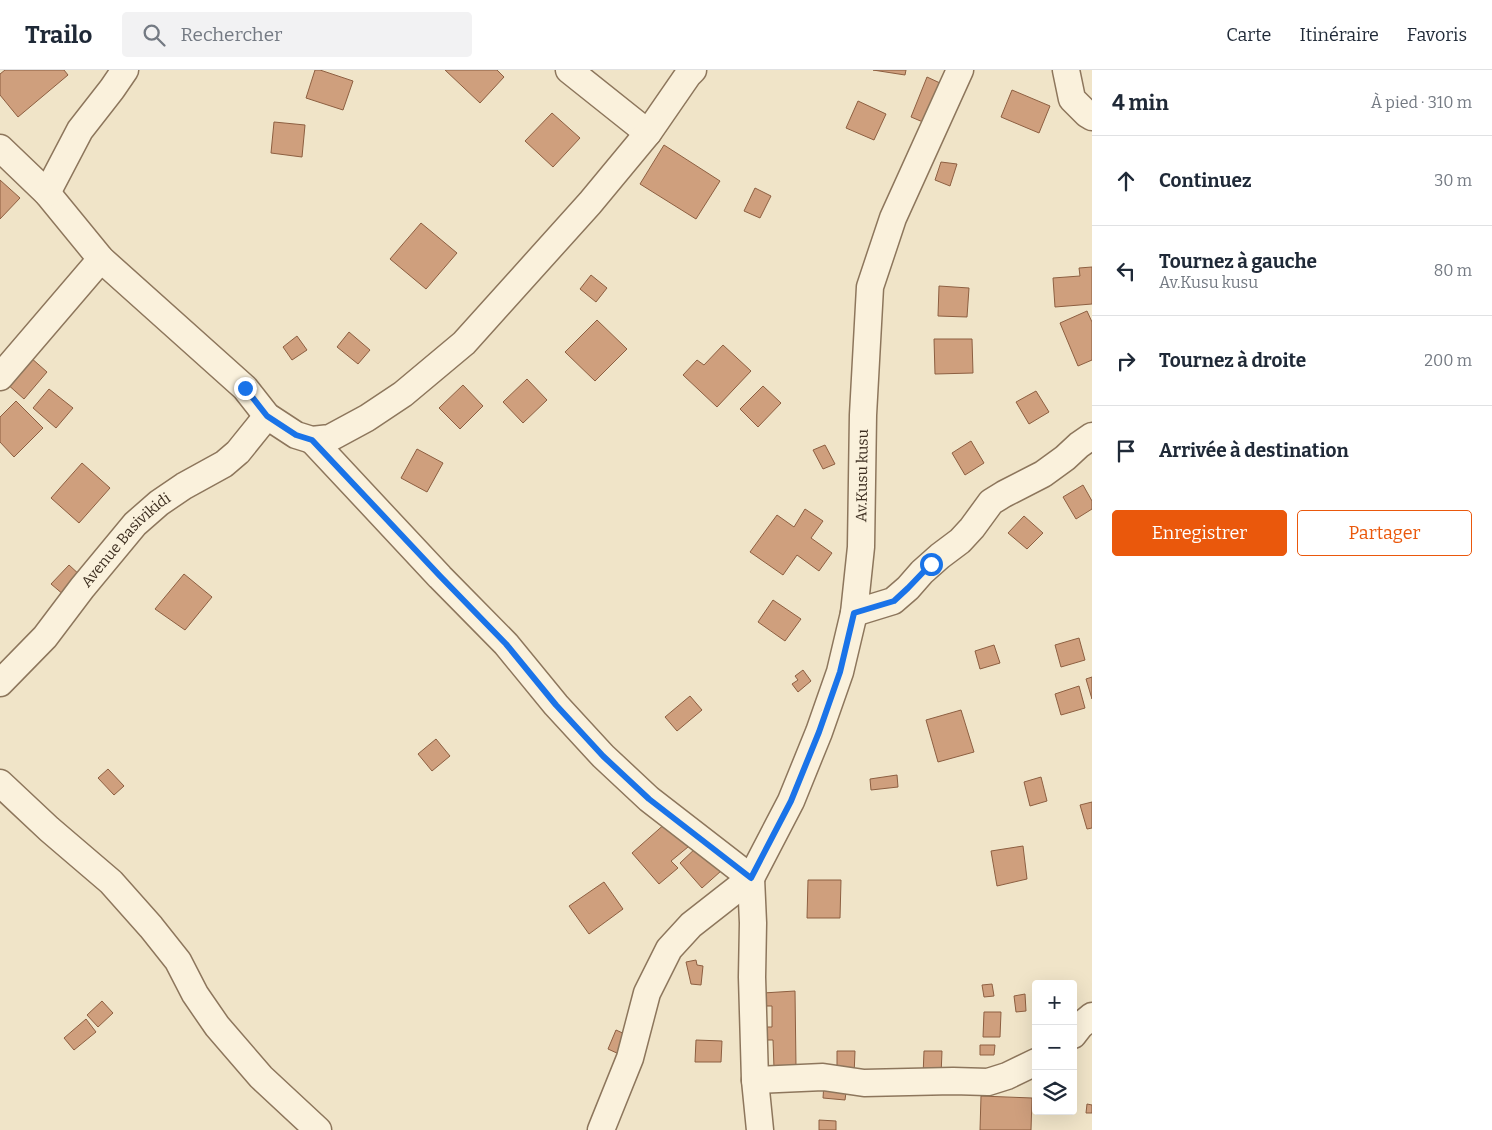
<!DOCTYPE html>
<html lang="fr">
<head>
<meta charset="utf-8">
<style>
  :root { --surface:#fff; --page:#f2f2f3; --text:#1f2937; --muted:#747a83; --line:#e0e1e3; --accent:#ea580c }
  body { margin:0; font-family:Bitter,serif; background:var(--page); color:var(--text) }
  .controls { position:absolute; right:15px; bottom:15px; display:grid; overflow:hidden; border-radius:5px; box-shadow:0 5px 20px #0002 }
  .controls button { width:45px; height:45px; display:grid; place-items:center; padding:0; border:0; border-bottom:1px solid var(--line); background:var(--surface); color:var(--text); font:25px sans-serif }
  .stop { position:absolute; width:15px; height:15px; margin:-11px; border:4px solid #1a73e8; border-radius:50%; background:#fff }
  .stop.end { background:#1a73e8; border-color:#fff; box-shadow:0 1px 5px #0008 }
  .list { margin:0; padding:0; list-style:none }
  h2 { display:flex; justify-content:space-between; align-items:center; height:65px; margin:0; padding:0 20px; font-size:21px }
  h2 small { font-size:16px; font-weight:400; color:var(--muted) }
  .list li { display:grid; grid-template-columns:32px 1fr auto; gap:15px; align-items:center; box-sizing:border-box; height:90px; padding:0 20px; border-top:1px solid var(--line) }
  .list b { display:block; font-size:19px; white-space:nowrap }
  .list p { margin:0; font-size:16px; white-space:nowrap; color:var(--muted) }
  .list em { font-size:16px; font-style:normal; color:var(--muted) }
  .actions { display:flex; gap:10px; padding:15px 20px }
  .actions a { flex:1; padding:11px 0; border:1px solid var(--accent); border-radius:5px; text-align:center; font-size:18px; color:var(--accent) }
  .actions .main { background:var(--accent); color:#fff }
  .icon { flex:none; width:28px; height:28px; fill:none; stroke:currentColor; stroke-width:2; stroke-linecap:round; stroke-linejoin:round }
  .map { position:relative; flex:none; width:1092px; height:1060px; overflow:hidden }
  header { display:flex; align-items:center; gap:30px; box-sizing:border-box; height:70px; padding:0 25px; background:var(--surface); border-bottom:1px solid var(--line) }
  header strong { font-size:24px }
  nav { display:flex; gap:28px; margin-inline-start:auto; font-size:18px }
  .search { width:350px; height:45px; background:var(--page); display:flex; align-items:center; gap:12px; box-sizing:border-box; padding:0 18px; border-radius:5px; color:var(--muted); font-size:19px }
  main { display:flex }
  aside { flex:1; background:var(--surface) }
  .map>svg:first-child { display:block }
</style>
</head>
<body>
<header>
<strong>Trailo</strong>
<div class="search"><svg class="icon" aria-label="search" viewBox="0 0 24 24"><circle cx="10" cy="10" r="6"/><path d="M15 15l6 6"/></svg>Rechercher</div>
<nav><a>Carte</a><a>Itinéraire</a><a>Favoris</a></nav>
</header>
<main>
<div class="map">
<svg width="1092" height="1060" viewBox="0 0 1092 1060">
  <rect width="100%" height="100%" fill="#f0e4c8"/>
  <!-- building -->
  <g fill="#cf9f7d" stroke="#8d5f41">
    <polygon points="5,0 64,0 68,5 18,47 0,25 0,4"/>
    <polygon points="315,0 320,0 353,11 343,40 306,28"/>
    <polygon points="445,0 497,0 504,7 480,33"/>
    <polygon points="873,0 906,0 905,5"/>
    <polygon points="927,7 940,13 923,52 911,47"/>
    <polygon points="1012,20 1050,36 1039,63 1001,47"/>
    <polygon points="858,31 886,44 874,70 846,58"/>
    <polygon points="552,43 580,68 553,97 525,71"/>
    <polygon points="274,52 305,55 302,87 271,83"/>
    <polygon points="664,75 720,111 696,149 640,114"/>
    <polygon points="941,92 957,94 950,116 935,110"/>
    <polygon points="0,110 20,128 0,149"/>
    <polygon points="755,118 771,126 760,148 744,141"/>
    <polygon points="421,153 457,183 426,219 390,189"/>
    <polygon points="1092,197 1092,234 1055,237 1053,208 1080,206 1079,198"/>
    <polygon points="591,205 607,218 596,232 580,219"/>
    <polygon points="939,216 969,218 967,247 938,246"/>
    <polygon points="1087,241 1092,252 1092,290 1078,296 1060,253"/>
    <polygon points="597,250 627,279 595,311 565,282"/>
    <polygon points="349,262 370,280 358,294 337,277"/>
    <polygon points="297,266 307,280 292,290 283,277"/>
    <polygon points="934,269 972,269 973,303 935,304"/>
    <polygon points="723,275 751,301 717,337 683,305 697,290 704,295"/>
    <polygon points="30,287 47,302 24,329 6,313"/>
    <polygon points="527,309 547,330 523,353 503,332"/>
    <polygon points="463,315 483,336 460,359 439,338"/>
    <polygon points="763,316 781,333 758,357 740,339"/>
    <polygon points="49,319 73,338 56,358 33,338"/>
    <polygon points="1036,321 1049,342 1029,354 1016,332"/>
    <polygon points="16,331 43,358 14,387 0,372 0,347"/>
    <polygon points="971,371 984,393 965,405 952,383"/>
    <polygon points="825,375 835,394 823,399 813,380"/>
    <polygon points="417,379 443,393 427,422 401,408"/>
    <polygon points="82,393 110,418 79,453 51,428"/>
    <polygon points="1083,415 1092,431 1092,439 1076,449 1063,427"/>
    <polygon points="805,439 823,451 811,468 832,483 819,501 797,485 783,505 750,482 777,445 794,457"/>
    <polygon points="1024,446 1043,463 1027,479 1008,463"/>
    <polygon points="69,495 81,506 64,525 51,514"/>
    <polygon points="184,504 212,527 185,560 155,539"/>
    <polygon points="773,530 801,549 785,571 758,552"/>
    <polygon points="1079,568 1085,590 1061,597 1055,575"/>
    <polygon points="994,575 1000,593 980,599 975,581"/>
    <polygon points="803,600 811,611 798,622 792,614 798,610 795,606"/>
    <polygon points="1092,607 1092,629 1086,609"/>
    <polygon points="1079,616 1085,638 1061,645 1055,624"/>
    <polygon points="690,626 702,640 677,661 665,647"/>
    <polygon points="961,640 974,682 938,692 926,650"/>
    <polygon points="436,669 450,686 432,701 418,684"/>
    <polygon points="108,699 124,716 114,725 98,708"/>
    <polygon points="897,705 898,717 871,720 870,709"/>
    <polygon points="1041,707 1047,731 1030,736 1024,712"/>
    <polygon points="1092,732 1092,758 1087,759 1080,735"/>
    <polygon points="667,752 688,777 671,791 678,798 659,814 632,783"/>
    <polygon points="698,776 721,801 702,818 680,793"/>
    <polygon points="1023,776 1027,809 997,816 991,781"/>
    <polygon points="808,810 841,810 840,848 807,848"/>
    <polygon points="604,812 623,839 589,864 569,836"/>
    <polygon points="696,890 697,895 703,896 701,915 691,914 686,892"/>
    <polygon points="992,914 994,926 984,927 982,915"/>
    <polygon points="795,921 796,997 774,998 773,970 765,970 764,957 772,957 772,936 763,936 763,923"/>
    <polygon points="1025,924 1026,941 1016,942 1014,926"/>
    <polygon points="102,931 113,943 98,957 87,945"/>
    <polygon points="984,942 1001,942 1000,967 983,967"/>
    <polygon points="86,949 96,962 74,980 64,968"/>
    <polygon points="616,960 627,965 619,984 608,979"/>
    <polygon points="696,970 722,971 721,992 695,992"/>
    <polygon points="980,975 995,975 994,985 980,985"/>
    <polygon points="837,981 855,981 854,1006 837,1006"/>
    <polygon points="924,981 942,981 941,1006 923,1006"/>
    <polygon points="824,1013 847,1015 845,1030 823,1028"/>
    <polygon points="981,1026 1032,1028 1031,1060 980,1060"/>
    <polygon points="1087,1034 1092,1035 1092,1043 1086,1043"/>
    <polygon points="819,1050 836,1051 836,1060 819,1060"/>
  </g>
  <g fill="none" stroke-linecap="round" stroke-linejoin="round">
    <defs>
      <g id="minor">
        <polyline points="569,0 648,63"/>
        <polyline points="1066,0 1072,29 1087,44 1092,47"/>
        <polyline points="0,78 47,123 101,189 245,318 267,346 296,365 312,370 330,368 367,348 403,324 464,273 590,133 648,63 688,5 693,0"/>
        <polyline points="47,123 80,60 112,19 125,0"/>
        <polyline points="0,307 101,189"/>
        <polyline points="312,370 440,507 506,574 556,635 603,686 649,729 751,808 753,853 752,907 755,1010 760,1060"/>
        <polyline points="854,543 893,531 908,518 922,502 940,486 960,471 972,458 991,432 1004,424 1043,404 1065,388 1079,375 1092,366"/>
        <path id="s1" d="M0,613l45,-46 37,-49 53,-64 24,-21 25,-17 40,-22 14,-12 29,-36"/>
        <polyline points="0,713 49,759 111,812 151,857 178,891 195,924 217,956 261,1007 318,1060"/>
        <polyline points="1073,965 1080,956 1092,946"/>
        <polyline points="755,1010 823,1007 864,1013 953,1011 988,1012 1007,1006 1036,992"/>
        <path id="s2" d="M601,1060l29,-72 17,-65 22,-44 22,-24 60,-47 40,-77 28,-69 21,-60 14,-59 7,-66 2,-132 7,-128 23,-69 67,-148"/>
      </g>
    </defs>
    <!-- minor casing -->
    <use href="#minor" stroke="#8d765c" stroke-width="29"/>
    <!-- minor -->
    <use href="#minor" stroke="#faf1dc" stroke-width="26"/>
  </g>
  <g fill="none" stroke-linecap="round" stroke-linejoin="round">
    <!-- route -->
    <polyline stroke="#1a73e8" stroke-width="6" points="245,318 267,346 296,365 312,370 440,506 506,574 556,635 603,686 649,729 751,808 791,731 819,662 840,602 854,543 894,531 908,518 931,494"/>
  </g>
  <g text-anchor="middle" stroke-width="4" stroke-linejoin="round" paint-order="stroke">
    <!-- street labels -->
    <g font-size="15" fill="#3d2e20" stroke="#f7eed8">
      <text dy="5" stroke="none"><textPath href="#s2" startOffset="726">Av.Kusu kusu</textPath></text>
      <text dy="5" stroke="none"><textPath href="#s1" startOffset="191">Avenue Basivikidi</textPath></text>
    </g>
  </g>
</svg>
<div class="controls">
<button>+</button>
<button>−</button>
<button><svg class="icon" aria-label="layers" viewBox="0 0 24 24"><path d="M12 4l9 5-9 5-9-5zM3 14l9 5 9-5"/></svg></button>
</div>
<div class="stop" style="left:931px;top:494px"></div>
<div class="stop end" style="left:245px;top:318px"></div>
</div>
<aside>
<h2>4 min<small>À pied · 310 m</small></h2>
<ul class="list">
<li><svg class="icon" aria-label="ahead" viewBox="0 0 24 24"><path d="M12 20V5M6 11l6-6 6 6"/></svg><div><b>Continuez</b></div><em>30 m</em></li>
<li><svg class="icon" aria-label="left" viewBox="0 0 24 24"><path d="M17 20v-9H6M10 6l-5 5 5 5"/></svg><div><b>Tournez à gauche</b><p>Av.Kusu kusu</p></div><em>80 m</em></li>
<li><svg class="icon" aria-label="right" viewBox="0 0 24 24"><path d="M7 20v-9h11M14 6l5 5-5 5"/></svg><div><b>Tournez à droite</b></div><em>200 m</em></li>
<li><svg class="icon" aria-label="arrive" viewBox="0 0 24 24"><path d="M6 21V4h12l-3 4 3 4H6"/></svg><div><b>Arrivée à destination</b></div></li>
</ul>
<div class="actions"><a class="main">Enregistrer</a><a>Partager</a></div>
</aside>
</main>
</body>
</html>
